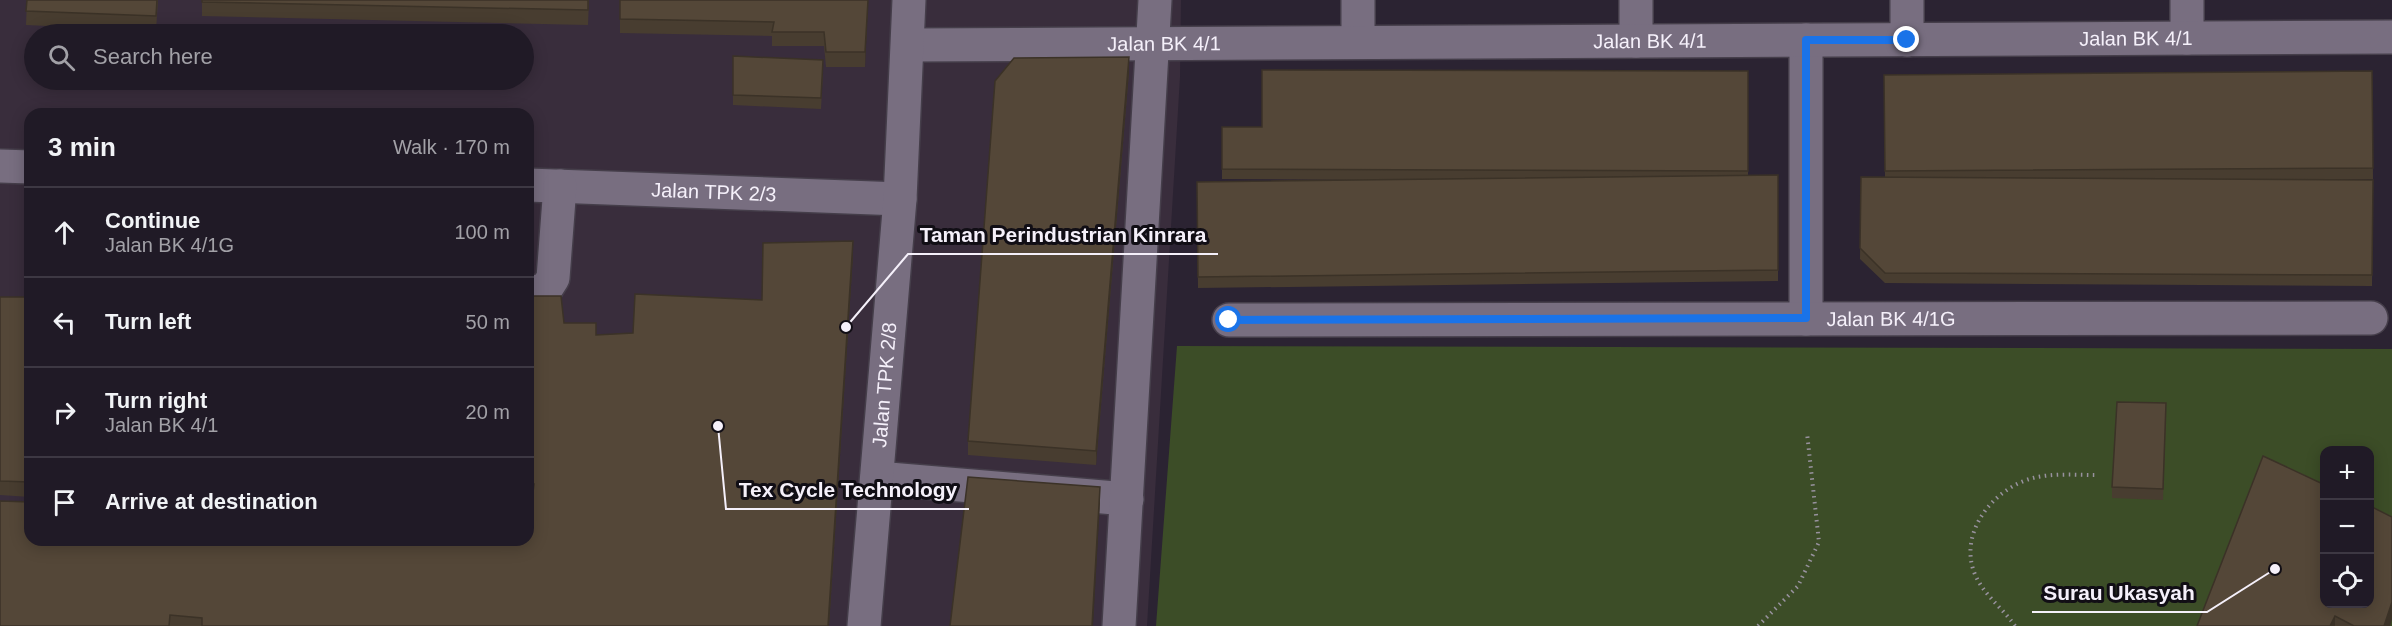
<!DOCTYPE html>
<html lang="en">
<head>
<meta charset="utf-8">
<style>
  :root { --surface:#201a26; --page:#28232e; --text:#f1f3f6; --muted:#a2a1a7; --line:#3d3843 }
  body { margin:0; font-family:Arial,sans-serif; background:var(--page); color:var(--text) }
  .controls { position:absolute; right:18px; bottom:18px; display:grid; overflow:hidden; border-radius:12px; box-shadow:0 3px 15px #0003 }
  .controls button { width:54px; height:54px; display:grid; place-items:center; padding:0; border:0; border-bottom:2px solid var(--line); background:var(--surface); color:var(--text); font:30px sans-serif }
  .stop { position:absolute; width:18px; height:18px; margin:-14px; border:4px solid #1a73e8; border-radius:50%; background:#fff }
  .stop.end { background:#1a73e8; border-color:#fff; box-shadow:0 2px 6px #0008 }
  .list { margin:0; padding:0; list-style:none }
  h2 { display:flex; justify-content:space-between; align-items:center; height:78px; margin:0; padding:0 24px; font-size:26px }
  h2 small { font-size:20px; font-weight:400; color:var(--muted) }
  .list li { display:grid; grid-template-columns:39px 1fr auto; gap:18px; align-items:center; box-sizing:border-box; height:90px; padding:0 24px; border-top:2px solid var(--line) }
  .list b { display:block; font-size:22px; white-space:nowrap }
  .list p { margin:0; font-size:20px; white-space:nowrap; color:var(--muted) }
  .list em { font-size:20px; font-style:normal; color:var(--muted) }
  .icon { flex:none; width:33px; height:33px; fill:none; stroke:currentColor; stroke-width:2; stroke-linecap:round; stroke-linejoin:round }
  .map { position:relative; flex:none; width:2392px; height:626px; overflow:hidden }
  .search { position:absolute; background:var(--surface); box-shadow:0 3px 15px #0003; left:24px; top:24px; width:510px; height:66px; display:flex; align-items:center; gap:15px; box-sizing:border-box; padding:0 21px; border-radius:33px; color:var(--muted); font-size:22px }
  .panel { position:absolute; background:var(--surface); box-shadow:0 3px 15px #0003; left:24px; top:108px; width:510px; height:438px; border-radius:18px }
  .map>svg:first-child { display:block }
</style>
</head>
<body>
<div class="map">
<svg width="2392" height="626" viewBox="0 0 2392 626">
  <rect width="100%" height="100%" fill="#2b2332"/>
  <!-- industrial -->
  <path fill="#392d3c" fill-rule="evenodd" d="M0,0h1181l-1,77 -33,549h-1147zM34,34h490v46h-490zM30,114h498v426h-498z"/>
  <!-- green -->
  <path fill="#3c4d27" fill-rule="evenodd" d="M1177,346l1215,3v277h-1236zM2324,450h46v154h-46z"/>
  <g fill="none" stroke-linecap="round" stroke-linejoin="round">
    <defs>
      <g id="minor">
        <polyline points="1907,0 1907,40"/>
        <polyline points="2187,0 2187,38"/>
        <polyline points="1806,40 1806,319"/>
        <polyline points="1636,41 1636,0"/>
        <polyline points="1358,42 1358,0"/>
        <path id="s1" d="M909,45l1483,-8"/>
        <polyline points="0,166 30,167"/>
        <path id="s2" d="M528,185l372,14"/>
        <polyline points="528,294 546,289 553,278 560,186"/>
        <path id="s3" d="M1229,320l1142,-2"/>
        <polyline points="877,478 1127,499"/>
        <path id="s4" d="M864,626l36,-427 9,-199"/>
        <polyline points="1119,626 1155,0"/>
      </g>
    </defs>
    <!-- minor casing -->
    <use href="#minor" stroke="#453e4a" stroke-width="36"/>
    <!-- path -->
    <g stroke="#98929e" stroke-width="4" stroke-dasharray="1.5 4.5" stroke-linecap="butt">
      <polyline points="1758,626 1798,586 1819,542 1807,433"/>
      <path d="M2015,626c-13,-19 -32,-31 -41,-54 -15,-41 20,-84 59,-94 20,-5 43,-3 64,-3"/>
    </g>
    <!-- minor -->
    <use href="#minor" stroke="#786e80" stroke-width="33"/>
  </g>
  <!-- wall -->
  <g fill="#483d30">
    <polygon points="27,0 158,0 156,31 26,25"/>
    <polygon points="202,0 589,0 588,25 202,16"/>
    <polygon points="620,0 868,0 865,67 826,67 824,46 772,46 772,36 620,33"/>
    <polygon points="733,56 823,70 821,109 733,105"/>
    <polygon points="1748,71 1748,175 1778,175 1778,281 1198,288 1197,182 1362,180 1222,179 1222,127 1262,127"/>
    <polygon points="2372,71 2373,179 2277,179 2373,180 2372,286 1885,283 1860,259 1861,177 1885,177 1884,75"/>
    <polygon points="1129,72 1096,465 968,455 968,441"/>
    <polygon points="853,255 829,626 0,626 528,540 532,498 528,498 528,296 564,323 596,335 633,333 762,300"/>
    <polygon points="0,297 30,297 30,497 0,495"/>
    <polygon points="2166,414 2163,500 2112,498 2112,487"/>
    <polygon points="2392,517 2392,619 2390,626 2197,626"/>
  </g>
  <!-- shaded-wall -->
  <g fill="#3b3227">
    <polygon points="868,0 865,67 865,52"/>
    <polygon points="1129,57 1129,72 1096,465 1096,451"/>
    <polygon points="853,241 853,255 829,626 828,626"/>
    <polygon points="1100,487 1100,502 1093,626 1092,626"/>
    <polygon points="2392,602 2392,619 2390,626 2384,626"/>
    <polygon points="2335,616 2335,626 2330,626"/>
  </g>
  <!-- building -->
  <g fill="#544738" stroke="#3b3227" stroke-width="1.5">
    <polygon points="27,0 157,0 156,16 26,11"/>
    <polygon points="202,0 588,0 588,10 202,2"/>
    <polygon points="620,0 868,0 865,52 826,52 824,32 772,32 774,22 620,19"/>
    <polygon points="733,56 823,60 821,98 733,95"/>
    <polygon points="1129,57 1096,451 968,441 995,81 1014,58"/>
    <polygon points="1262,70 1748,71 1748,171 1222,169 1222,127 1262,127"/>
    <polygon points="2372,71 2373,168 1885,171 1884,75"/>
    <polygon points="1778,175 1778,270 1198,277 1197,182"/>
    <polygon points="1861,177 2373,180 2372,275 1885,273 1860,248"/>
    <polygon points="853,241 828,626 202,626 202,618 170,615 169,626 0,626 0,501 30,502 30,540 528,540 528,500 532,500 534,484 528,484 528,296 561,296 564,323 596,323 596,335 633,333 635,294 762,300 763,243"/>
    <polygon points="0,297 30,297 30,482 0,481"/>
    <polygon points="2117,402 2166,403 2163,489 2112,487"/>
    <polygon points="2263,456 2325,485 2325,603 2370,603 2370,506 2392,517 2392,602 2384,626 2354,626 2335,616 2330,626 2197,626"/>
    <polygon points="968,477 1100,487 1092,626 950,626"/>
  </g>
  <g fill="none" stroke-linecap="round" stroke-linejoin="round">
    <!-- route -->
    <polyline stroke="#1a73e8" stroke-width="8" points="1229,320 1806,318 1806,40 1907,40"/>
  </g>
  <g text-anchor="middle" stroke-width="6" stroke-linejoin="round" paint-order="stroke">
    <!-- street labels -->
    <g font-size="20" fill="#f5f0fa" stroke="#110e15">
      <text dy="7" stroke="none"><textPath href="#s1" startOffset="1227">Jalan BK 4/1</textPath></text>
      <text dy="7" stroke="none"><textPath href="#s1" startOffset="741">Jalan BK 4/1</textPath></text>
      <text dy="7" stroke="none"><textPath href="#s1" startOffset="255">Jalan BK 4/1</textPath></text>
      <text dy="7" stroke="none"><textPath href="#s2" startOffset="186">Jalan TPK 2/3</textPath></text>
      <text dy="7" stroke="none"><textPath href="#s3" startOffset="662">Jalan BK 4/1G</textPath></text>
      <text dy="7" stroke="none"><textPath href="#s4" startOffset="242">Jalan TPK 2/8</textPath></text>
    </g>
  </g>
  <!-- callouts -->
  <path fill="none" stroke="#f5f0fa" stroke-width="2" d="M846 327L908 254H1218M718 426L726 509H969M2275 569L2207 612H2032"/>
  <g fill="#f5f0fa" stroke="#110e15" stroke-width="2">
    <circle cx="846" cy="327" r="6"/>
    <circle cx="718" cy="426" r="6"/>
    <circle cx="2275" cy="569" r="6"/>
  </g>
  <g font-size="21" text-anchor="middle" font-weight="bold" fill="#f5f0fa" stroke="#110e15" stroke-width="6" stroke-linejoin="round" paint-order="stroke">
    <text x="1063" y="242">Taman Perindustrian Kinrara</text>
    <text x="848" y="497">Tex Cycle Technology</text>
    <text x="2119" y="600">Surau Ukasyah</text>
  </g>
</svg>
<div class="controls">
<button>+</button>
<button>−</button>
<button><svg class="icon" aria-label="locate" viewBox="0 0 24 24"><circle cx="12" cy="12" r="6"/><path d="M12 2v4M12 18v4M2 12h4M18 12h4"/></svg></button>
</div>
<div class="stop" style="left:1229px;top:320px"></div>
<div class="stop end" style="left:1907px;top:40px"></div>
<div class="search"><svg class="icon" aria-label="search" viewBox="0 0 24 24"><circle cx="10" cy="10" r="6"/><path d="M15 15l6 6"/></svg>Search here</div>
<section class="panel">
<h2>3 min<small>Walk · 170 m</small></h2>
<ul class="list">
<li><svg class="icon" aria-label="ahead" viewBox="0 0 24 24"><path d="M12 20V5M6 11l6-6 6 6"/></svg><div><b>Continue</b><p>Jalan BK 4/1G</p></div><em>100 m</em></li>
<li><svg class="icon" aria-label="left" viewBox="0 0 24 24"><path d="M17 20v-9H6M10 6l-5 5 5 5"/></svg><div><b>Turn left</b></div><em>50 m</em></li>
<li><svg class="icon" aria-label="right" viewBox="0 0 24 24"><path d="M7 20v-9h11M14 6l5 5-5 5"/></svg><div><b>Turn right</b><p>Jalan BK 4/1</p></div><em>20 m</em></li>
<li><svg class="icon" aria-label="arrive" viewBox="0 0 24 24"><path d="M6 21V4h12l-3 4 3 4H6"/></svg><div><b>Arrive at destination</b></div></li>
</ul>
</section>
</div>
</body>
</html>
